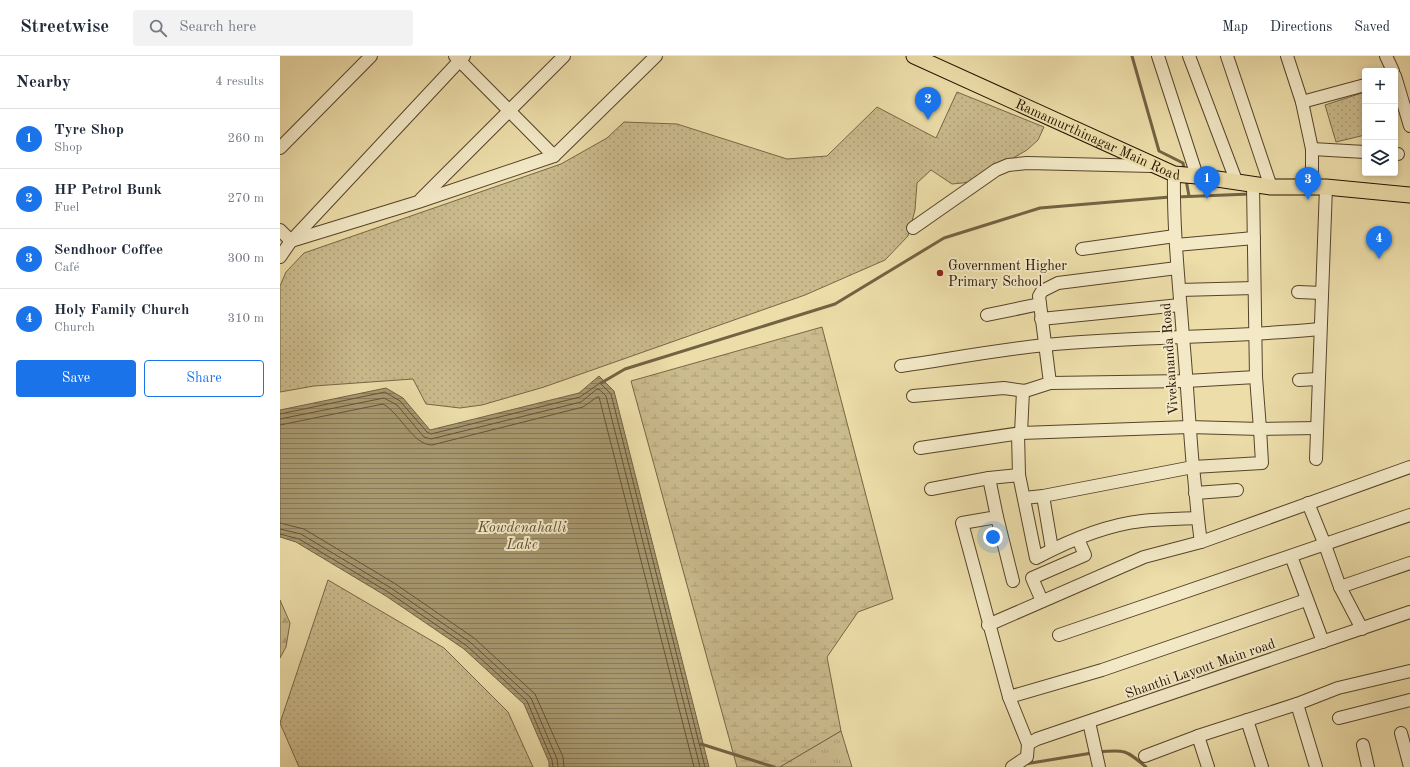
<!DOCTYPE html>
<html lang="en">
<head>
<meta charset="utf-8">
<style>
  :root { --surface:#fff; --page:#f2f2f3; --text:#1f2937; --muted:#747a83; --line:#e0e1e3; --accent:#1a73e8 }
  body { margin:0; font-family:"Old Standard TT",serif; background:var(--page); color:var(--text) }
  .controls { position:absolute; right:12px; top:12px; display:grid; overflow:hidden; border-radius:4px; box-shadow:0 2px 6px #0003 }
  .controls button { width:36px; height:36px; display:grid; place-items:center; padding:0; border:0; border-bottom:1px solid var(--line); background:var(--surface); color:var(--text); font:20px sans-serif }
  .you { position:absolute; left:713px; top:481px; width:14px; height:14px; margin:-10px; border:3px solid #fff; border-radius:50%; background:#1a73e8; box-shadow:0 0 0 6px #1a73e833 }
  .badge { display:grid; place-items:center; width:26px; height:26px; border-radius:50%; background:var(--accent); color:#fff; font-size:13px; font-weight:700 }
  .pin { position:absolute; translate:-50% -33px; filter:drop-shadow(0 1px 2px #0008) }
  .pin::after { content:''; position:absolute; top:21px; width:14px; height:12px; background:inherit; clip-path:polygon(0 0,100% 0,50% 100%) }
  .list { margin:0; padding:0; list-style:none }
  h2 { display:flex; justify-content:space-between; align-items:center; height:52px; margin:0; padding:0 16px; font-size:17px }
  h2 small { font-size:13px; font-weight:400; color:var(--muted) }
  .list li { display:grid; grid-template-columns:26px 1fr auto; gap:12px; align-items:center; box-sizing:border-box; height:60px; padding:0 16px; border-top:1px solid var(--line) }
  .list b { display:block; font-size:15px; white-space:nowrap }
  .list p { margin:0; font-size:13px; white-space:nowrap; color:var(--muted) }
  .list em { font-size:13px; font-style:normal; color:var(--muted) }
  .actions { display:flex; gap:8px; padding:12px 16px }
  .actions a { flex:1; padding:9px 0; border:1px solid var(--accent); border-radius:4px; text-align:center; font-size:14px; color:var(--accent) }
  .actions .main { background:var(--accent); color:#fff }
  .icon { flex:none; width:22px; height:22px; fill:none; stroke:currentColor; stroke-width:2; stroke-linecap:round; stroke-linejoin:round }
  .map { position:relative; flex:none; width:1130px; height:711px; overflow:hidden }
  header { display:flex; align-items:center; gap:24px; box-sizing:border-box; height:56px; padding:0 20px; background:var(--surface); border-bottom:1px solid var(--line) }
  header strong { font-size:19px }
  nav { display:flex; gap:22px; margin-inline-start:auto; font-size:14px }
  .search { width:280px; height:36px; background:var(--page); display:flex; align-items:center; gap:10px; box-sizing:border-box; padding:0 14px; border-radius:4px; color:var(--muted); font-size:15px }
  main { display:flex }
  aside { flex:1; background:var(--surface) }
  .map>svg:first-child { display:block }
</style>
</head>
<body>
<header>
<strong>Streetwise</strong>
<div class="search"><svg class="icon" aria-label="search" viewBox="0 0 24 24"><circle cx="10" cy="10" r="6"/><path d="M15 15l6 6"/></svg>Search here</div>
<nav><a>Map</a><a>Directions</a><a>Saved</a></nav>
</header>
<main>
<aside>
<h2>Nearby<small>4 results</small></h2>
<ul class="list">
<li><span class="badge">1</span><div><b>Tyre Shop</b><p>Shop</p></div><em>260 m</em></li>
<li><span class="badge">2</span><div><b>HP Petrol Bunk</b><p>Fuel</p></div><em>270 m</em></li>
<li><span class="badge">3</span><div><b>Sendhoor Coffee</b><p>Café</p></div><em>300 m</em></li>
<li><span class="badge">4</span><div><b>Holy Family Church</b><p>Church</p></div><em>310 m</em></li>
</ul>
<div class="actions"><a class="main">Save</a><a>Share</a></div>
</aside>
<div class="map">
<svg width="1130" height="711" viewBox="0 0 1130 711">
  <defs>
    <pattern id="grass-dots" width="8" height="8" patternUnits="userSpaceOnUse"><rect width="8" height="8" fill="#caba8c"/><path d="M2 2h.1M6 6h.1" fill="none" stroke="#ad9f77" stroke-width="1.8" stroke-linecap="round"/></pattern>
    <pattern id="forest-firs" width="22" height="20" patternUnits="userSpaceOnUse"><rect width="22" height="20" fill="#caba8c"/><path d="M5 1l3.5 6h-7zM16 11l3.5 6h-7z" fill="#ad9f77"/></pattern>
    <pattern id="wetland-marsh" width="20" height="14" patternUnits="userSpaceOnUse"><rect width="20" height="14" fill="#caba8c"/><path d="M1 5h8M5 5V1M11 12h8M15 12V8" fill="none" stroke="#ad9f77"/></pattern>
    <pattern id="park-tufts" width="24" height="20" patternUnits="userSpaceOnUse"><rect width="24" height="20" fill="#caba8c"/><path d="M3 7l-1-3M5 7V3M7 7l1-3M15 17l-1-3M17 17v-4M19 17l1-3" fill="none" stroke="#ad9f77"/></pattern>
    <pattern id="water-rules" width="6" height="5" patternUnits="userSpaceOnUse"><rect width="6" height="5" fill="#a89870"/><path d="M0 2.5h6" fill="none" stroke="#897b5a"/></pattern>
  </defs>
  <rect width="100%" height="100%" fill="#ecdda9"/>
  <filter id="stains"><feTurbulence type="fractalNoise" baseFrequency=".005" numOctaves="4"/><feColorMatrix values="0 0 0 0 .2 0 0 0 0 .09 0 0 0 0 .02 0 0 0 .5 -.17"/></filter>
  <radialGradient id="worn" r=".72"><stop offset=".6" stop-color="#630" stop-opacity="0"/><stop offset="1" stop-color="#630" stop-opacity=".3"/></radialGradient>
  <!-- grass -->
  <g fill="url(#grass-dots)" stroke="#776646">
    <polygon points="677,36 764,71 758,84 747,94 692,126 672,128 651,114 637,127 635,154 628,180 605,204 525,239 264,331 202,349 180,352 146,348 133,323 34,330 0,336 0,230 6,216 24,197 281,108 327,82 344,66 397,68 507,103 547,100 597,51 656,82"/>
    <polygon points="1085,36 1085,79 1056,86 1045,49"/>
    <polygon points="48,524 164,592 228,656 253,711 19,711 0,667"/>
  </g>
  <!-- forest -->
  <polygon fill="url(#forest-firs)" stroke="#776646" points="0,544 10,567 6,591 0,602"/>
  <!-- wetland -->
  <polygon fill="url(#wetland-marsh)" stroke="#776646" points="542,271 613,543 578,556 547,601 561,675 500,711 457,711 351,325"/>
  <!-- park -->
  <polygon fill="url(#park-tufts)" stroke="#776646" points="561,675 572,711 500,711"/>
  <!-- water -->
  <polygon fill="url(#water-rules)" stroke="#736243" points="319,320 334,335 429,711 269,711 269,706 244,648 184,593 106,540 16,486 0,481 0,354 106,332 123,342 150,374 299,337"/>
  <g fill="none" stroke-linecap="round" stroke-linejoin="round">
    <!-- shore -->
    <g stroke="#665438" stroke-width="1">
      <polyline points="0,358 105,336 120,345 147,376 151,378 300,341 320,327 331,338 425,711"/>
      <polyline points="0,363 104,342 117,349 144,381 151,383 301,346 317,333 320,334 326,340 420,711"/>
      <path d="M0,369l103,-21c17,9 30,41 49,41l151,-38 14,-10h2l95,370"/>
      <polyline points="0,467 24,473 114,527 194,582 255,638 283,701 284,711"/>
      <polyline points="0,473 21,478 111,532 190,586 251,642 277,703 278,711"/>
      <polyline points="0,478 19,483 108,536 187,590 247,645 272,704 273,711"/>
    </g>
    <!-- stream -->
    <g stroke="#736243" stroke-width="3">
      <polyline points="852,0 879,95 903,107 904,114"/>
      <polyline points="906,124 909,140"/>
      <polyline points="896,141 970,138"/>
      <polyline points="321,327 345,313 555,248 664,182 760,152 890,141"/>
      <polyline points="421,688 494,711"/>
      <path d="M818,696c27,-3 28,-2 48,15"/>
      <polyline points="745,708 812,697"/>
    </g>
    <defs>
      <g id="minor">
        <polyline points="175,0 274,100"/>
        <polyline points="878,0 917,120"/>
        <polyline points="909,0 957,127"/>
        <polyline points="947,0 991,131"/>
        <polyline points="1007,0 1022,46 1032,93 1032,132"/>
        <polyline points="1106,0 1113,15"/>
        <polyline points="1115,20 1130,70"/>
        <polyline points="1022,46 1085,29"/>
        <polyline points="0,92 91,0"/>
        <polyline points="1032,93 1085,96"/>
        <polyline points="1115,98 1118,98"/>
        <path d="M894,118c-1,55 5,109 9,163 4,43 6,87 10,130 3,25 4,50 8,75"/>
        <polyline points="141,143 284,0"/>
        <polyline points="633,172 716,114 728,109 747,107 872,110"/>
        <polyline points="0,174 11,185 138,146 274,100 376,0"/>
        <polyline points="896,189 974,182"/>
        <polyline points="802,193 895,180"/>
        <polyline points="0,201 11,185 184,0"/>
        <polyline points="900,234 974,232"/>
        <polyline points="1018,236 1042,237"/>
        <polyline points="707,259 760,248"/>
        <polyline points="761,263 900,249"/>
        <path d="M621,310c48,-7 96,-16 144,-21 91,-9 184,-7 275,-16"/>
        <polyline points="1019,324 1038,323"/>
        <polyline points="770,327 906,325 976,321"/>
        <polyline points="633,340 724,332 745,335 770,327 759,240 762,235 778,227 897,212"/>
        <polyline points="741,377 743,335"/>
        <path d="M738,378l1,41 17,83c32,-17 69,-33 106,-37 18,-2 36,-2 55,-3"/>
        <polyline points="640,392 741,377 909,371 980,373 976,321 973,129"/>
        <polyline points="1036,403 1046,131"/>
        <polyline points="709,422 717,461 682,467 729,641 748,688 747,701 732,711"/>
        <polyline points="651,433 709,422 739,419"/>
        <polyline points="915,437 957,434"/>
        <polyline points="763,440 772,493"/>
        <polyline points="744,442 763,440 913,411 982,407 980,373 1037,372"/>
        <polyline points="1028,447 1045,489 1060,531 1082,573"/>
        <polyline points="717,461 733,525"/>
        <polyline points="1011,500 1043,586"/>
        <polyline points="1060,531 1130,507"/>
        <polyline points="762,545 752,522 805,499 798,483"/>
        <polyline points="708,569 864,501 921,486 1130,411"/>
        <polyline points="779,579 1130,459"/>
        <polyline points="729,641 822,614 1026,544"/>
        <polyline points="1017,648 1036,711"/>
        <polyline points="1059,662 1130,644"/>
        <polyline points="967,664 982,711"/>
        <polyline points="809,666 819,711"/>
        <polyline points="1121,677 1130,711"/>
        <polyline points="748,688 757,683 1130,556"/>
        <polyline points="1083,689 1088,711"/>
        <polyline points="865,700 918,680"/>
        <polyline points="928,711 918,680 1017,648 1058,632 1130,615"/>
      </g>
      <g id="major">
        <path id="s1" d="M634,0l260,118 23,2 74,11h55l84,8"/>
      </g>
    </defs>
    <!-- minor casing -->
    <use href="#minor" stroke="#56442a" stroke-width="14"/>
    <!-- major casing -->
    <use href="#major" stroke="#241100" stroke-width="17"/>
    <!-- minor -->
    <use href="#minor" stroke="#f3e9c7" stroke-width="12"/>
    <!-- major -->
    <use href="#major" stroke="#ecdda9" stroke-width="15"/>
  </g>
  <!-- markers -->
  <circle fill="#8f2418" stroke="#f3e9c7" stroke-width="1.5" cx="660" cy="217" r="4"/>
  <g text-anchor="middle" stroke-width="4" stroke-linejoin="round" paint-order="stroke">
    <!-- street labels -->
    <g font-size="14" fill="#241100" stroke="#f3e9c7">
      <text dy="5" stroke="none"><textPath href="#s1" startOffset="202">Ramamurthinagar Main Road</textPath></text>
      <text transform="translate(889 303) rotate(-94)" y="5">Vivekananda Road</text>
      <text transform="translate(920 612) rotate(-19)" y="5">Shanthi Layout Main road</text>
    </g>
    <!-- poi labels -->
    <g font-size="14" fill="#241100" stroke="#f3e9c7" text-anchor="start">
      <text x="668" y="214">Government Higher<tspan x="668" dy="16">Primary School</tspan></text>
    </g>
    <!-- water labels -->
    <g font-size="15" font-style="italic" fill="#5f4e32" stroke="#f3e9c7">
      <text x="242" y="476">Kowdenahalli<tspan x="242" dy="17">Lake</tspan></text>
    </g>
  </g>
  <rect width="100%" height="100%" filter="url(#stains)"/>
  <rect width="100%" height="100%" fill="url(#worn)"/>
</svg>
<div class="controls">
<button>+</button>
<button>−</button>
<button><svg class="icon" aria-label="layers" viewBox="0 0 24 24"><path d="M12 4l9 5-9 5-9-5zM3 14l9 5 9-5"/></svg></button>
</div>
<div class="you"></div>
<div class="pin badge" style="left:927px;top:143px">1</div>
<div class="pin badge" style="left:648px;top:64px">2</div>
<div class="pin badge" style="left:1028px;top:144px">3</div>
<div class="pin badge" style="left:1099px;top:203px">4</div>
</div>
</main>
</body>
</html>
